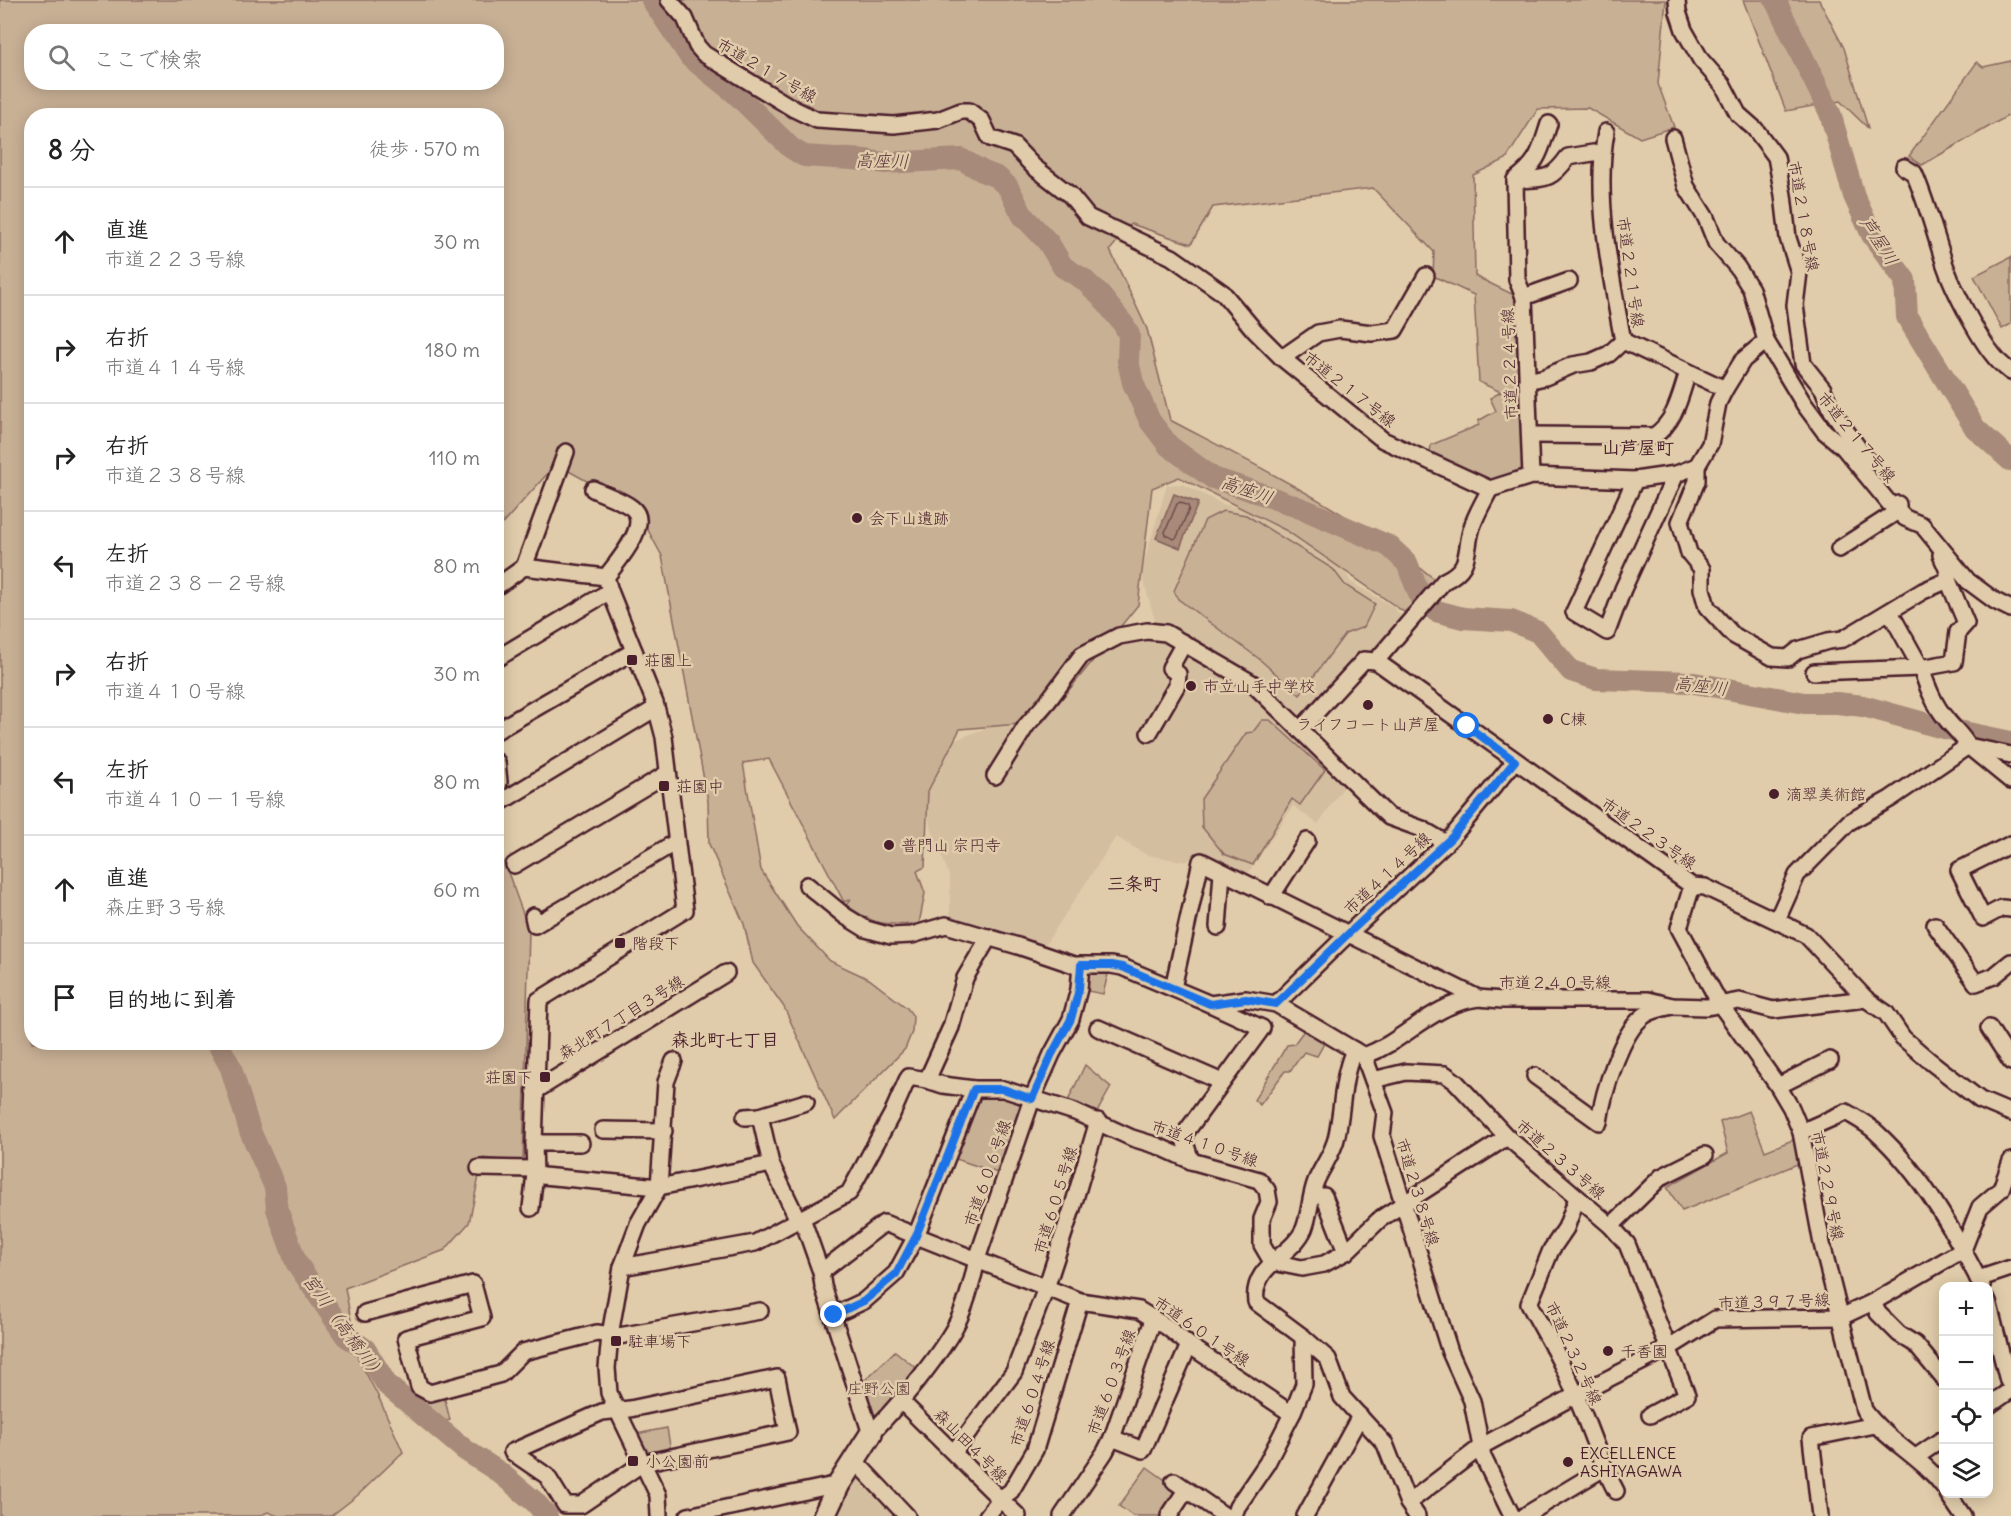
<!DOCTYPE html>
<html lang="ja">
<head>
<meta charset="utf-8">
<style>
  :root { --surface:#fff; --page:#f6f6f6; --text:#222; --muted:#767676; --line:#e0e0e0 }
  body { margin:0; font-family:Delius,"Klee One",sans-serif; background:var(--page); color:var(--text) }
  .controls { position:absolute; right:18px; bottom:18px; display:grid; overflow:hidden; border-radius:12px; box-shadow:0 3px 15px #0003 }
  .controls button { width:54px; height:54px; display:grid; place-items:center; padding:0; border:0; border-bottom:2px solid var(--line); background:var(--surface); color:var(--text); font:30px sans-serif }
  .stop { position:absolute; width:18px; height:18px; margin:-14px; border:4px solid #1a73e8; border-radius:50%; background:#fff }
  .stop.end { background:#1a73e8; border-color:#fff; box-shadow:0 2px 6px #0008 }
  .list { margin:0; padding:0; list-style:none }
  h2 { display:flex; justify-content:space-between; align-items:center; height:78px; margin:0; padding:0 24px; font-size:26px }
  h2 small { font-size:20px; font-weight:400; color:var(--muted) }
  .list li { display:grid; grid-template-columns:39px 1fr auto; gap:18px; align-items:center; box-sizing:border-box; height:108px; padding:0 24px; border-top:2px solid var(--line) }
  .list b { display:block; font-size:22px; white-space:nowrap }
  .list p { margin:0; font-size:20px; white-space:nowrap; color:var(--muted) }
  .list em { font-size:20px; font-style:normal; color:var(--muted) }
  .icon { flex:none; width:33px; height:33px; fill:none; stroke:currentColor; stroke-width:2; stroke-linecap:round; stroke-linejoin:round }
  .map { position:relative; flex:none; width:2011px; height:1516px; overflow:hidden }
  .search { position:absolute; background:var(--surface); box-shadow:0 3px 15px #0003; left:24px; top:24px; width:480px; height:66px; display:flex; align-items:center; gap:15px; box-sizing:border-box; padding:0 21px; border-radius:24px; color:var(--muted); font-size:22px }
  .panel { position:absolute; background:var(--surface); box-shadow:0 3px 15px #0003; left:24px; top:108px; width:480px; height:942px; border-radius:24px }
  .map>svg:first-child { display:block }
</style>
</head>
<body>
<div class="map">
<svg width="2011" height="1516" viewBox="0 0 2011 1516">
  <rect width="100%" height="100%" fill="#e0ccaa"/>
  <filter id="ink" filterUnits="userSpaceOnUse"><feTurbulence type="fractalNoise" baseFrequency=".0167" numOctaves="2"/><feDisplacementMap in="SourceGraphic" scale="12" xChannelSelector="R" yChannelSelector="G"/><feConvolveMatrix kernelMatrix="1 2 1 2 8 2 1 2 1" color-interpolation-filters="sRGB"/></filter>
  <g filter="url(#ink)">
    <!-- built -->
    <g fill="#d4bea0">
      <polygon points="1183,484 1222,504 1253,511 1340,564 1351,582 1392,606 1404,620 1376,653 1362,652 1292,731 1345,785 1318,824 1293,806 1245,878 1197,854 1186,862 1147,855 1116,837 1043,948 950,919 950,878 930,825 921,789 948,743 1004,721 1117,630 1156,624 1141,572 1167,485"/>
      <polygon points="856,1471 897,1516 833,1516"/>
    </g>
    <!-- green -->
    <g fill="#c8b095" stroke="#896860" stroke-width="1.5" fill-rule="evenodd">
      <path d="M0,0h1666l-8,84 16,43 -34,11 -52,-30 -50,1 -32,50 -33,16 2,101 41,20 8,105 -1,70 -28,11 -65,-30 1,-7 48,-20 -1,-4 18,-10 -6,-13 11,-6 -22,-10 -5,-87 -41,-19 1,-24 -61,-64 -160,19 -22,37 -60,-20 -21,26 37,79 23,91c93,49 187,95 268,162l-34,30 -117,-81 -108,-54 -27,11 -14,117 -95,117 -83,7 -32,62 -3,76 -8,4 8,22 -6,31c-37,1 -42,2 -73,-19l5,-6 -7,3 -75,-143 -26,4 18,107 36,56 33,35 39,18 38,29 6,8 -1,16 -7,17 -70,71 -51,-113 -31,-44 -9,-39 -35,-80 -1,-43 -46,-245 -26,-48 -80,-44 -59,66 -1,-414h-464v926h464l1,-191 9,16 23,63 -6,232 -40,-4 -14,65 -24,27 -100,38 13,70 20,38 25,56 -45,43 -27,21h-53l-10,-4 -9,4h-259zM32,32h464v50h-464z"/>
      <polygon points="1743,0 1819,0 1844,48 1868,128 1840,101 1786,111"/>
      <polygon points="2011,61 2011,114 1922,165 1909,156 1977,62 1983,67"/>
      <polygon points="2011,257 2011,324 2002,329 1974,276"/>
      <polygon points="1223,511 1246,515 1333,569 1345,585 1375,604 1364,627 1345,634 1300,695 1258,658 1178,599 1174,591 1205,520"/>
      <polygon points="1262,720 1270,720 1325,770 1300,805 1292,799 1253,865 1224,854 1202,827 1201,799 1246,733 1253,732"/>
      <polygon points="1087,970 1109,970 1103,994 1082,990"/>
      <polygon points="1305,1029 1326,1040 1317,1056 1304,1052 1290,1071 1285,1071 1260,1105 1254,1100 1287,1045 1294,1044"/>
      <polygon points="1085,1065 1111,1087 1096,1114 1068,1101"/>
      <polygon points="1004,1093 1028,1102 1001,1174 953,1158 978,1094"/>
      <polygon points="1749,1111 1765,1151 1795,1139 1800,1163 1682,1211 1667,1187 1728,1153 1720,1122"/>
      <polygon points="895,1351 916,1368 878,1415 869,1412 861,1384"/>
      <polygon points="444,1396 450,1420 441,1422 423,1407 421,1401"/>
      <polygon points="667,1428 671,1452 658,1455 643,1452 636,1434"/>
      <polygon points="1147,1467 1182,1492 1165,1516 1133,1516 1119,1506"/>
    </g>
    <!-- water -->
    <polygon fill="#a78a79" stroke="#825f5a" stroke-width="1.5" points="1174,494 1198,503 1180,548 1156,538"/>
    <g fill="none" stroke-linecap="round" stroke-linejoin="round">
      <!-- shore -->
      <polygon stroke="#6f4a4a" stroke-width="1.5" points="1180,502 1188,506 1189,509 1177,537 1174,539 1166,535 1165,532 1177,504"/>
      <!-- river -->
      <g stroke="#a78a79" stroke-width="22">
        <polyline points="652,0 690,57 735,93 791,148 804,156 866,160 884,163 961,159 984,172 997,177 1008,187 1023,216 1048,242 1063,267 1083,279 1100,295 1124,325 1129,335 1128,361 1133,383 1150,421 1169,446 1213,478 1262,494 1308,511 1389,546 1407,563 1419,594 1436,611 1463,618 1511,621 1538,632 1571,671 1596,679 1689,682 1804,703 1837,703 1863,706 1939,727 2011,742"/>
        <polyline points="1775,0 1830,113 1854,196 1872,235 1905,280 1907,317 1975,428 2011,461"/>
        <polyline points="217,1042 231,1068 250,1131 275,1187 277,1209 296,1262 346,1336 365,1349 387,1385 465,1450 499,1472 535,1502 547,1516"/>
      </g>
      <defs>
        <g id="street">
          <polyline points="669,0 685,18 697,46 704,54 794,109 817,120 894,125 938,120 961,111 969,111 982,121 990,138 1014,146 1034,167 1070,195 1088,217 1172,257 1223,293 1255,331 1282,358 1383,440 1490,489 1531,476 1635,480 1676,474 1697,466 1710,444 1718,403 1725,389 1743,360 1766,341 1804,404 1824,431 1843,447 1889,503 1905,518 1922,525 1968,581 1995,601 2011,609"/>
          <polyline points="1677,0 1678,12 1684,30 1701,60 1723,85 1738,114 1755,129 1776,157 1783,195 1788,238 1799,272 1795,305 1803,364 1823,389 1832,411 1867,460"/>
          <path d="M1606,132c-12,65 5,144 17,209l102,48"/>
          <polyline points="1673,138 1686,186 1706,218 1716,243 1737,267 1751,289 1766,341"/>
          <path d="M1904,167l10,6c13,30 21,61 31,92 8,24 33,72 49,91 4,6 11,11 17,16"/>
          <path d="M1515,180c24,-18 25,-29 34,-56"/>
          <path d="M1524,297l-7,-17 -2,-100c29,-2 35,2 53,-23l25,-4"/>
          <polyline points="1282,358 1318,333 1340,329 1372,333 1395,330 1426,276"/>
          <polyline points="1527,381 1545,377 1573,365 1591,362 1609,354 1623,341"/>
          <path d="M1530,435l124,1c22,-15 26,-40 34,-64"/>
          <polyline points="1697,466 1697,481 1680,522 1689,553 1702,569 1702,589 1707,607 1733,635 1772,657 1788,658 1798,650 1828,641 1843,639 1923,591 1948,580 1948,571 1941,555"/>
          <polyline points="1531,476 1524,297 1569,281"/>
          <polyline points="1635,480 1574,612 1607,632 1623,589 1676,474"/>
          <path d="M593,489c12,6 29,11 39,19 20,16 -15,54 -26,69"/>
          <polyline points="1839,549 1898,511 1898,504"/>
          <polyline points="524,567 566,452"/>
          <path d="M1948,580l18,43 -8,9 -4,30 -33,6c6,18 13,37 26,52 7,9 16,16 21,26l43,35"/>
          <polyline points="496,587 524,567 606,577 610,591 655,703 664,737 685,910 539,1000 534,1143 535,1174 543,1176 659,1187 771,1164"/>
          <polyline points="1890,612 1921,668"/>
          <polyline points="496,659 610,591"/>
          <polyline points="1376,661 1692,886 1705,887 1806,935 1866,999 1886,1013 1903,1038 1931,1062 1980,1100 2011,1113"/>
          <polyline points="1814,672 1921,668"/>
          <path d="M1300,730l64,-70 12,1 68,-80c29,-14 20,-29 28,-54 4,-13 12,-26 18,-38"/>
          <polyline points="496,731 634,651"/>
          <polyline points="1149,733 1177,685 1178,674 1170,668 1184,643"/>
          <polyline points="995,776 1026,726 1048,701 1082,655 1119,636 1147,631 1166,633 1252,683 1389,817 1422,829 1446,843"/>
          <polyline points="496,795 499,782 497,762"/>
          <polyline points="496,805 656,708"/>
          <polyline points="2011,844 1959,870 1983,918 2002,908 2011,909"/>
          <polyline points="514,865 668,773"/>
          <polyline points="807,885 845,916 866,929 891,936 912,935 946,925 1018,946 1074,965 1111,965 1122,967 1210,1004 1246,999 1276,1004 1364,1056 1385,1113 1382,1136 1450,1352 1472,1401 1483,1457 1512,1516"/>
          <path d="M1692,886l-13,42 41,76 58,82 13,22 10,24 21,112 42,166c22,31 57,46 80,77"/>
          <polyline points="1271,897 1307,841"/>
          <polyline points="533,916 535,925 676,842"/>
          <polyline points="1777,920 1797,875 1849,822 1890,799 1968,746 2011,755"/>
          <polyline points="1935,925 1976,983 1994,976 2011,962"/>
          <polyline points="1218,927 1222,872"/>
          <polyline points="1173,988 1201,861 1478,998 1502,1000 1648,1000 1672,1006 1707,1007 1739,1001 1773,1010 1866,999"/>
          <polyline points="1276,1004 1348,934 1451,838 1515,761"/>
          <polyline points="1098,1028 1222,1082"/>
          <polyline points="1989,1028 2011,1062"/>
          <path d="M1354,1050c-12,27 -11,56 -17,85 -3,17 -14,30 -21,46 -6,15 -6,33 -12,48 -12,27 -53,36 -48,73l47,35 25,22 14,38 43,47 23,59 9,13"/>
          <path d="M1364,1056c43,-16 66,-51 114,-58"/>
          <path d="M1535,1076l64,46c4,-28 22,-91 46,-107 7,-5 18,-7 27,-9"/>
          <polyline points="927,1080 943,1085 974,1089 1003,1089 1075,1112 1132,1138 1158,1146 1191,1161 1259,1180 1267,1190 1269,1202 1262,1219 1262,1245 1272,1262 1302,1268 1324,1264 1346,1252 1380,1219 1507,1137"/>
          <polyline points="1373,1080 1406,1072 1445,1074 1456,1082 1507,1137 1611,1226 1627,1244 1687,1395 1650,1415"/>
          <polyline points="1778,1086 1830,1060"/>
          <polyline points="535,1091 726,973"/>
          <polyline points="745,1117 760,1116"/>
          <polyline points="603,1130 664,1131"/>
          <path d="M1801,1132l45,-20c10,6 22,12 31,21 46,42 77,99 105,153"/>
          <polyline points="534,1143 581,1143"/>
          <polyline points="1191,1161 1183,1136 1262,1028 1210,1004"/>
          <polyline points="479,1168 534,1169"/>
          <polyline points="1324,1196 1346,1252"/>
          <path d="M1577,1198l-11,30 -15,22 -22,54c17,30 34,60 47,92 14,32 23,64 40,95"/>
          <polyline points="531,1208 535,1174"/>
          <path d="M802,1218l19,54 2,14 48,148c28,-30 56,-62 78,-97 14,-21 23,-53 28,-78l55,-160 20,-45 19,-35 8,-30 2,-24"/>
          <polyline points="798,1220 771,1164 760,1116 806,1102"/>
          <polyline points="1611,1226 1661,1177 1705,1155"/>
          <polyline points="622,1267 755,1243 849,1193 892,1114 907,1080 909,1077 927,1080 951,1027 965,978 989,937"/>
          <polyline points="821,1272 884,1223 1080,1301 1139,1310 1167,1327 1189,1345 1292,1414"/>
          <polyline points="1978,1279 2011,1268"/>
          <polyline points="1988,1301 2008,1381 2011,1383"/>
          <polyline points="1873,1302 1878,1313 1899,1334 1915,1344 1944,1379"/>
          <polyline points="365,1313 473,1284 482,1318 406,1338 419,1387 430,1393 501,1374 523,1352 597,1333 619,1336 760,1311"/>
          <polyline points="834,1315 864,1301 896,1273 916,1236 974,1089"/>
          <polygon points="777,1378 788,1432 643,1463 581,1505 565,1505 547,1476 512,1452 602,1412 630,1409"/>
          <polyline points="901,1401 1000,1499 987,1516"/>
          <polyline points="1988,1406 2011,1390"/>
          <polyline points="1112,1438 1143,1450 1189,1345"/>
          <polyline points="954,1452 1014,1372 1046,1288 1072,1209 1098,1121"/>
          <polyline points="1916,1457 1944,1438"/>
          <polyline points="854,1460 907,1516"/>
          <polyline points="1174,1481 1225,1516"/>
          <polyline points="1948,1494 1963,1516"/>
          <polyline points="1408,1503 1482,1446 1576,1395 1669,1348 1715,1319 1841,1317 1873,1302 1963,1250 1980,1207 2001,1189 2011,1161"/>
          <polyline points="659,1516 658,1495 609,1393 607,1368 610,1335 622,1267 638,1224 659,1187 666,1082 674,1061"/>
          <polyline points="688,1516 839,1484"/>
          <polyline points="1018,1516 1000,1499 1011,1491 1035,1450 1080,1301"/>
          <polyline points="1062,1516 1105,1452 1112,1438 1153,1320"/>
          <polyline points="1169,1516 1186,1490"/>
          <polyline points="1234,1516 1237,1507 1267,1463 1292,1414 1304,1384 1303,1337"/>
          <polyline points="1305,1516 1360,1416"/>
          <polyline points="1524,1516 1604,1468"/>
          <polyline points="1820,1516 1811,1438 1875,1425"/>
        </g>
        <polyline id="secondary" points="824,1516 839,1484 871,1434"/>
      </defs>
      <!-- street casing -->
      <use href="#street" stroke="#4a1f2b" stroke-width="20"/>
      <!-- secondary casing -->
      <use href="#secondary" stroke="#4a1f2b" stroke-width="26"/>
      <!-- street -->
      <use href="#street" stroke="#e0ccaa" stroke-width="15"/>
      <!-- secondary -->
      <use href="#secondary" stroke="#e0ccaa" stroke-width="21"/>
    </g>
  </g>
  <g fill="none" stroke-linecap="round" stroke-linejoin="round" filter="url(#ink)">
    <!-- route -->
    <polyline stroke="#1a73e8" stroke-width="8" points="834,1315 864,1301 896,1274 916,1236 974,1089 1003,1089 1032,1099 1052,1054 1071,1019 1079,989 1081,965 1111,965 1122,967 1210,1004 1246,999 1276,1004 1348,934 1451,838 1515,761 1467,726"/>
  </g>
  <!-- markers -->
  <g fill="#4a1f2b" stroke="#e0ccaa" stroke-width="2">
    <circle cx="857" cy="518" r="6"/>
    <rect x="626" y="654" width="12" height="12" rx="3"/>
    <circle cx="1191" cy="686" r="6"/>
    <circle cx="1368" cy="705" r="6"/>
    <circle cx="1548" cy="719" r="6"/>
    <rect x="658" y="780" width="12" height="12" rx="3"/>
    <circle cx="1774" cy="794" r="6"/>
    <circle cx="889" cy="845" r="6"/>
    <rect x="614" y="937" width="12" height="12" rx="3"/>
    <rect x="539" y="1071" width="12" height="12" rx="3"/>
    <rect x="610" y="1335" width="12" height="12" rx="3"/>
    <circle cx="1608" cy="1351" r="6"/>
    <rect x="627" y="1455" width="12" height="12" rx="3"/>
    <circle cx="1568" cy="1462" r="6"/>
  </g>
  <g text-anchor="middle" stroke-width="5" stroke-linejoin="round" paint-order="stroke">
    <!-- street labels -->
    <g font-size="16" fill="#4a1f2b" stroke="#e0ccaa">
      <text transform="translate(767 70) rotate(30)" y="6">市道２１７号線</text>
      <text transform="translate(1804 216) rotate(80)" y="6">市道２１８号線</text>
      <text transform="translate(1631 272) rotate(82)" y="6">市道２２１号線</text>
      <text transform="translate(1509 364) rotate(-92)" y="6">市道２２４号線</text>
      <text transform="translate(1350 389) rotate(38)" y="6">市道２１７号線</text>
      <text transform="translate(1857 437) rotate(50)" y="6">市道２１７号線</text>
      <text transform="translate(1649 833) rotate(35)" y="6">市道２２３号線</text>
      <text transform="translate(1387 873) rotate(-43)" y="6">市道４１４号線</text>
      <text x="1555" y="988">市道２４０号線</text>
      <text transform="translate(621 1017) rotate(-32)" y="6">森北町７丁目３号線</text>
      <text transform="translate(1205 1143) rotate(19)" y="6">市道４１０号線</text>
      <text transform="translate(1561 1159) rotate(41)" y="6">市道２３３号線</text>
      <text transform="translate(987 1173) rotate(-71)" y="6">市道６０６号線</text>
      <text transform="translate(1828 1185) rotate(79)" y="6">市道２２９号線</text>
      <text transform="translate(1418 1192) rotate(73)" y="6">市道２３８号線</text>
      <text transform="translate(1055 1200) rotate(-73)" y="6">市道６０５号線</text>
      <text transform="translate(1774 1301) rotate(-2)" y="6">市道３９７号線</text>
      <text transform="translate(1202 1331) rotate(34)" y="6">市道６０１号線</text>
      <text transform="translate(1574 1353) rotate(65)" y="6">市道２３２号線</text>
      <text transform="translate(1111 1382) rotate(-70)" y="6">市道６０３号線</text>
      <text transform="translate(1032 1393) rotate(-72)" y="6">市道６０４号線</text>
      <text transform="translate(971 1445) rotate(45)" y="6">森山田４号線</text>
    </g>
    <!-- poi labels -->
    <g font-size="16" fill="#4a1f2b" stroke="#e0ccaa" text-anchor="start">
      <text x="869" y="524">会下山遺跡</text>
      <text x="644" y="666">荘園上</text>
      <text x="1203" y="692">市立山手中学校</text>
      <text x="1560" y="725">C棟</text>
      <text x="1368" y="730" text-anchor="middle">ライフコート山芦屋</text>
      <text x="676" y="792">荘園中</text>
      <text x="1786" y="800">滴翠美術館</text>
      <text x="901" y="851">普門山 宗円寺</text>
      <text x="632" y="949">階段下</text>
      <text x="533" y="1083" text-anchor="end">荘園下</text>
      <text x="628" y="1347">駐車場下</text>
      <text x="1620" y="1357">千香園</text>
      <text x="1580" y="1459">EXCELLENCE<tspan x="1580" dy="18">ASHIYAGAWA</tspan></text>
      <text x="645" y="1467">小公園前</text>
    </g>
    <!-- park labels -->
    <g font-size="16" fill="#5d353b" stroke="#e0ccaa">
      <text x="879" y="1394">庄野公園</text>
    </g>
    <!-- water labels -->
    <g font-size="18" font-style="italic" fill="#5d343b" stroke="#e0ccaa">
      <text transform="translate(882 161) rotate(1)" y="6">高座川</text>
      <text transform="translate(1879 241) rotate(58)" y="6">芦屋川</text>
      <text transform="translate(1247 490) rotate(19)" y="6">高座川</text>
      <text transform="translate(1701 686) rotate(7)" y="6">高座川</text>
      <text transform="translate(344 1327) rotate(54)" y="6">宮川（高橋川）</text>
    </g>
    <!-- neighbourhood labels -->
    <g font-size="18" font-weight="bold" fill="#4a1f2b" stroke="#e0ccaa">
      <text x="1638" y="454">山芦屋町</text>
      <text x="1134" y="890">三条町</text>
      <text x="725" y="1046">森北町七丁目</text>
    </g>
  </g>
</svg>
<div class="controls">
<button>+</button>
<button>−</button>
<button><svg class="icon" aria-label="locate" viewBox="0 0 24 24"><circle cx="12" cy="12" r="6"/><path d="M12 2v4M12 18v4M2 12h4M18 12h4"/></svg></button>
<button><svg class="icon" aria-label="layers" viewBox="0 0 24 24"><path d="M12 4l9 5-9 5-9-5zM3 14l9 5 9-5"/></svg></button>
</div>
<div class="stop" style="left:1467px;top:726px"></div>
<div class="stop end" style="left:834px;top:1315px"></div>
<div class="search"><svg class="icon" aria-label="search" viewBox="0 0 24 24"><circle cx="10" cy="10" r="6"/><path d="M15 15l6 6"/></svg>ここで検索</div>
<section class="panel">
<h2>8 分<small>徒歩 · 570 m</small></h2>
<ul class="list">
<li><svg class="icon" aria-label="ahead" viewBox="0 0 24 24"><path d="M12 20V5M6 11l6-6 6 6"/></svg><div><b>直進</b><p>市道２２３号線</p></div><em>30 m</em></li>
<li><svg class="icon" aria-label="right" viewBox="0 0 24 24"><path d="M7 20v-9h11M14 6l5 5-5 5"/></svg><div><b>右折</b><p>市道４１４号線</p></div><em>180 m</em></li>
<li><svg class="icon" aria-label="right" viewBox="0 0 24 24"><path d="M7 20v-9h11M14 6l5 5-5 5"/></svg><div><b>右折</b><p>市道２３８号線</p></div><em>110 m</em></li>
<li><svg class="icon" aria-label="left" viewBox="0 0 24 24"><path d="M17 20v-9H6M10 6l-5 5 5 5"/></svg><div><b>左折</b><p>市道２３８－２号線</p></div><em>80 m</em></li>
<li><svg class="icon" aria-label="right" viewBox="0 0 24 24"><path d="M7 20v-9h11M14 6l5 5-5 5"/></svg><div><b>右折</b><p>市道４１０号線</p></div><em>30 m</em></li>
<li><svg class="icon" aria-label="left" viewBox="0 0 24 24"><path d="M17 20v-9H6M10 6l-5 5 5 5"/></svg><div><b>左折</b><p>市道４１０－１号線</p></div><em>80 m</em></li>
<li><svg class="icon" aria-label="ahead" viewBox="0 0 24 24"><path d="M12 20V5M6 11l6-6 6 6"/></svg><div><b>直進</b><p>森庄野３号線</p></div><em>60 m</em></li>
<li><svg class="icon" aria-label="arrive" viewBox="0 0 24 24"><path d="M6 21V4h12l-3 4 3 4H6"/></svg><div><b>目的地に到着</b></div></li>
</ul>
</section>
</div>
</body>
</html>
